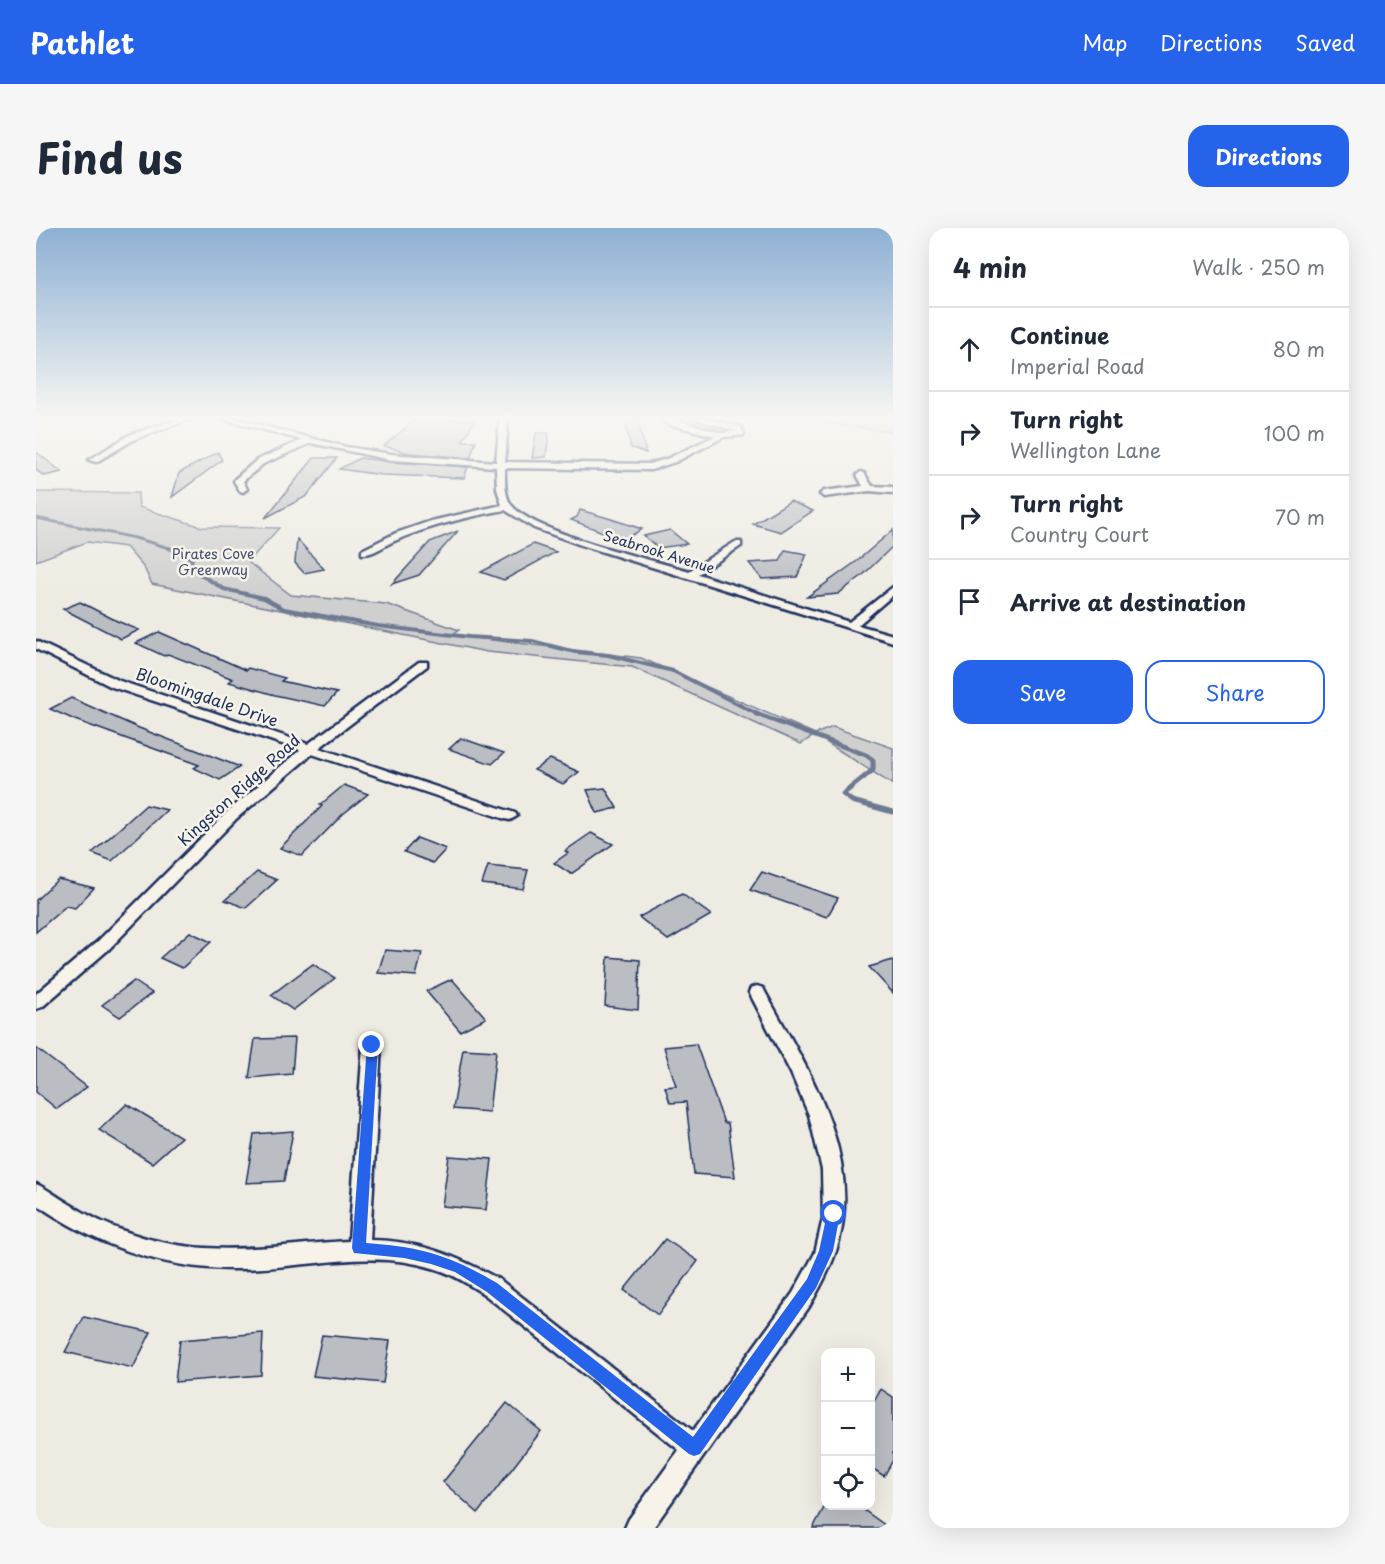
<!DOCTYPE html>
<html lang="en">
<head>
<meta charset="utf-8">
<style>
  :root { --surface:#fff; --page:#f6f6f7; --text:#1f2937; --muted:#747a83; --line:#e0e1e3; --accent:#2563eb }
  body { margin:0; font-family:"Playpen Sans",sans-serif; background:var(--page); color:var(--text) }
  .controls { position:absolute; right:18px; bottom:18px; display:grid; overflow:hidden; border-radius:12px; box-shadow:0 6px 24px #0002 }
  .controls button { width:54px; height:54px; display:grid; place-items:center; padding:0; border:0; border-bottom:2px solid var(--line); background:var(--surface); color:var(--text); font:30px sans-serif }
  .stop { position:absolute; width:18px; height:18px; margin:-14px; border:4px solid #2563eb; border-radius:50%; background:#fff }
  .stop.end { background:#2563eb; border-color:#fff; box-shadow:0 2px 6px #0008 }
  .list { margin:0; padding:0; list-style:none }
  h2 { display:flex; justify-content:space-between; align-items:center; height:78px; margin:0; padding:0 24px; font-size:26px }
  h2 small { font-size:20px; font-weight:400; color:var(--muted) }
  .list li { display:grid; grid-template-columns:39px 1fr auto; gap:18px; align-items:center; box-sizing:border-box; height:84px; padding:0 24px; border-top:2px solid var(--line) }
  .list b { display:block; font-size:22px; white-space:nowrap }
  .list p { margin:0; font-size:20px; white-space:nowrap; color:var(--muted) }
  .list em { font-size:20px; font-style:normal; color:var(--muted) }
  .actions { display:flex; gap:12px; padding:18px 24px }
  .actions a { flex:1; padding:14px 0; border:2px solid var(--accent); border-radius:18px; text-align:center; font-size:21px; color:var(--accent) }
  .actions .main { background:var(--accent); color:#fff }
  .icon { flex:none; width:33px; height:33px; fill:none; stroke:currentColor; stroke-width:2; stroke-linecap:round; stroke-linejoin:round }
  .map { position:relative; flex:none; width:857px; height:1300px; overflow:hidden; border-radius:18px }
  header { display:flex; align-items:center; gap:36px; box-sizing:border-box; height:84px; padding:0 30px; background:var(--accent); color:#fff }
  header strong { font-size:28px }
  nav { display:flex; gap:33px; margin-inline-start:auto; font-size:21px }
  .intro { display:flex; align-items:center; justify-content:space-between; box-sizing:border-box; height:144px; padding:0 36px }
  h1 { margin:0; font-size:42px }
  .button { padding:15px 27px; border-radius:18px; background:var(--accent); color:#fff; font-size:21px; font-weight:700 }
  main { display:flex; gap:36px; padding:0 36px }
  aside { flex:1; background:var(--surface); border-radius:18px; box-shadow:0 6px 24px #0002 }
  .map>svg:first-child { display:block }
</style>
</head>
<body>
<header>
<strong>Pathlet</strong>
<nav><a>Map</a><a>Directions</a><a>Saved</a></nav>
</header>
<div class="intro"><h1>Find us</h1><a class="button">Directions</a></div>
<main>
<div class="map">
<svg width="857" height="1300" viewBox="0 0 857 1300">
  <rect width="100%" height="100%" fill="#eeebe2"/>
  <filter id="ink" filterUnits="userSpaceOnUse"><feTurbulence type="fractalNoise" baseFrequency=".0167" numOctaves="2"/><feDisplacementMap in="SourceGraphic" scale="12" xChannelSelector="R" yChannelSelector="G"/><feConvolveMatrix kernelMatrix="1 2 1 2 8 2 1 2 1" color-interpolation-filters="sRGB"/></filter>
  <g filter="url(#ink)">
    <!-- green -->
    <g fill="#cfcfcf" stroke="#757f96" stroke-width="1.5">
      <polygon points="771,190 857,190 857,204 802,197"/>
      <polygon points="0,264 102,265 103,279 166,299 243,300 212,334 255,367 350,376 423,402 415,407 605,430 779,506 797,499 857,520 857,557 779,507 765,516 596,439 451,424 116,356 108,340 90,319 51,314 0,333"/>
    </g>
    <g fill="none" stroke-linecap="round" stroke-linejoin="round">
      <!-- stream-far2 -->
      <polyline stroke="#6e7992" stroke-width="3" points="0,290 99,310 137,321"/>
      <!-- stream-far1 -->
      <polyline stroke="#6e7992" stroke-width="4" points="133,320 156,331 155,337 165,347 188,361 228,370 248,381 342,398 433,409 496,413 539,424 572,427 637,443 723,487"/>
      <!-- stream -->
      <polyline stroke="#6e7992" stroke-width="5" points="720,486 830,527 837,532 837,542 807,566 816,573 857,584"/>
    </g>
    <!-- building -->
    <g fill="#babdc2" stroke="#1b2f5e" stroke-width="1.5">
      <polygon points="381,190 439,192 426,213 440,213 434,230 373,225 348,218"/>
      <polygon points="588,190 601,190 610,225 595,220"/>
      <polygon points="500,205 513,205 510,229 496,230"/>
      <polygon points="0,224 26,244 8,248 0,242"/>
      <polygon points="182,224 186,232 136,269 143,245"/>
      <polygon points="278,230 301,230 271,268 229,290"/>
      <polygon points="324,230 355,234 432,239 428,250 346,247 303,241"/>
      <polygon points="754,273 777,283 745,304 717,296"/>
      <polygon points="544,282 572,290 606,301 588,312 535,292 541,289"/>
      <polygon points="634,302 651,316 622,320 608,308"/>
      <polygon points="857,302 857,318 827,347 802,366 771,369 821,333"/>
      <polygon points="422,303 383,347 356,356 394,314"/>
      <polygon points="261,311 288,341 268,345 259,335"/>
      <polygon points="497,316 520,324 468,352 445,344"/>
      <polygon points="749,322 771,326 761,349 726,351 713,335 744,333"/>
      <polygon points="44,374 81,393 103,402 85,411 27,381"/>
      <polygon points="123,404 210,442 212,440 249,450 245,453 301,465 289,478 239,467 193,454 197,451 132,426 128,428 100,415"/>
      <polygon points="35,470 103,500 204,539 184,552 158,540 163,537 39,492 14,481"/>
      <polygon points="425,510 468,525 456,536 413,521"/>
      <polygon points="514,531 543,544 527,556 498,542"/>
      <polygon points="308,557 332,566 307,586 266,628 244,620 286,578 284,577"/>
      <polygon points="569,560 581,580 561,585 551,562"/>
      <polygon points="110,577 131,582 76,633 56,625"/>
      <polygon points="555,605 577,616 535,646 518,635 532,625 529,623"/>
      <polygon points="381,610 410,621 397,635 368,624"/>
      <polygon points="452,638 492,642 487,661 446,656"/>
      <polygon points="221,644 241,652 210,680 189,672"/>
      <polygon points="726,644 802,670 791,689 714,662"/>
      <polygon points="22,651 58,660 39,680 30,678 0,704 0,672"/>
      <polygon points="646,666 675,687 632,712 603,689"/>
      <polygon points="154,704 175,714 146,740 124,730"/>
      <polygon points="349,722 386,725 380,748 342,745"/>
      <polygon points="572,729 604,732 602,782 569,778"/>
      <polygon points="857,732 857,765 833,739"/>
      <polygon points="277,736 299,750 257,782 235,767"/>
      <polygon points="416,751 450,790 424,803 390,763"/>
      <polygon points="98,753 116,765 84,789 66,777"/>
      <polygon points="259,810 256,846 213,850 219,811"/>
      <polygon points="660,816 688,895 692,895 699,949 658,946 650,874 634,875 629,859 640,858 628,819"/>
      <polygon points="0,820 51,859 21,881 0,864"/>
      <polygon points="427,821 460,823 453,884 417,881"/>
      <polygon points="91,876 145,909 116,935 63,902"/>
      <polygon points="257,903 248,953 210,955 218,906"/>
      <polygon points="413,928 456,931 450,982 406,978"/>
      <polygon points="629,1011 662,1033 622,1087 588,1062"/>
      <polygon points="48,1089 115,1104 97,1140 29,1124"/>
      <polygon points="227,1105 225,1147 139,1154 144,1112"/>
      <polygon points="286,1107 354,1113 347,1155 277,1148"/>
      <polygon points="845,1161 857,1169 857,1232 848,1248 834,1239 834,1180"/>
      <polygon points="471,1175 505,1203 442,1285 407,1254"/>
      <polygon points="789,1278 822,1278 853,1300 777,1300"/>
    </g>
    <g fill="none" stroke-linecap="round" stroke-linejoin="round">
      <defs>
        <g id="street">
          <polygon points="146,190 157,190 99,211 60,234 53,232 93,207"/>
          <path d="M184,190h12l114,29 45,7 105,8 4,-44h8l-3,44 145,2 19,-6 46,-22 -47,-12 -8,-6h9l53,15 14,-2 -44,-13h12l37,9 3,8 -20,2 -49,25 -24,8 -146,-2c0,12 -1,30 8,39 25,27 136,52 176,64l46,-29h6v4l-43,28 151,48 44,-35v8l-35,30 35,10v7l-312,-97 -47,-17 -29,-18c-39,7 -77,16 -113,32 -10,5 -20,13 -30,12v-4l34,-17 35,-12 71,-16 -5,-16 -1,-22 -105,-7 -80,-17 -48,21 -20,17 4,8 -4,3 -3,-1 -6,-10 1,-2 22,-19 45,-20z"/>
          <polygon points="825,244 828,245 836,258 857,259 857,265 833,263 788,269 784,266 788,263 827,258 821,247"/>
          <polygon points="0,413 84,453 272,516 383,434 391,434 391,438 283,520 479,585 481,588 474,592 469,591 276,526 201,590 73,721 6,779 0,781 0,766 62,713 191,584 264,522 76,459 0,421"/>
          <path d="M721,758l6,2 2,4c41,75 97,159 74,249 -6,23 -18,45 -30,66l-156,221h-28l4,-9 50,-69 -195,-156c-15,-9 -30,-20 -48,-25 -67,-22 -136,1 -204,0 -70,0 -139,-25 -196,-65v-20c12,5 21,13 32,19 19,12 40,23 62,30 77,27 141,12 219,8l14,-196 3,-5 6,-2 6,2 3,5 -11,195c49,0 88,17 130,40l193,151 100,-138 22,-40 8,-35 -1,-48 -13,-55 -18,-42 -42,-81 2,-4z"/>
        </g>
      </defs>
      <!-- street casing -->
      <use href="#street" stroke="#1b2f5e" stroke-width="5"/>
      <!-- street -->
      <use href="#street" fill="#f7f3e8" fill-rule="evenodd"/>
    </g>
  </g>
  <!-- sky -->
  <linearGradient id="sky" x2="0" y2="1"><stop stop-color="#8db0d4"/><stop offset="0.51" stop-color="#f7f6f2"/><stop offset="1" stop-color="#f7f6f2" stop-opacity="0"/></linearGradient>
  <rect width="857" height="372" fill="url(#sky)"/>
  <!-- route -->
  <path fill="#2563eb" d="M336,813l6,4 -12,198c55,4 83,12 131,40l196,154 114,-158 12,-28 8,-37 2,-5h10l1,5 -7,37 -17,37 -116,166 -6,2 -5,-2 -202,-162 -32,-20 -24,-8 -27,-6 -50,-5 -2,-5 15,-203z"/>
  <g text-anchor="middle" stroke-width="5" stroke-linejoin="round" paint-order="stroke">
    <!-- far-street labels -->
    <g font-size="14" fill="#1b2f5e" stroke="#f7f3e8">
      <text transform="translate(623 324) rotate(17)" y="5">Seabrook Avenue</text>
    </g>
    <!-- far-park labels -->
    <g font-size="14" fill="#3f4f75" stroke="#f7f3e8">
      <text x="177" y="331">Pirates Cove<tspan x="177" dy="16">Greenway</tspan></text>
    </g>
    <!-- street labels -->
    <g font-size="16" fill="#1b2f5e" stroke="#f7f3e8">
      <text transform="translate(171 469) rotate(19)" y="6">Bloomingdale Drive</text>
      <text transform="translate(203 562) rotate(-42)" y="6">Kingston Ridge Road</text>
    </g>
  </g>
</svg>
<div class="controls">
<button>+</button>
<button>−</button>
<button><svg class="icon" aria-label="locate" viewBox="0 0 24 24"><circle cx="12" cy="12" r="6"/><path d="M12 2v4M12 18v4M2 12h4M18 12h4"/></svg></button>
</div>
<div class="stop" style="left:798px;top:986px"></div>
<div class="stop end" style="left:336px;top:817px"></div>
</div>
<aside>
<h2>4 min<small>Walk · 250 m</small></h2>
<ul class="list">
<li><svg class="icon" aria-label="ahead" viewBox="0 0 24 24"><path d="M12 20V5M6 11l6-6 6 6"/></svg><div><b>Continue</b><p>Imperial Road</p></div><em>80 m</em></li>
<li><svg class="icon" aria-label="right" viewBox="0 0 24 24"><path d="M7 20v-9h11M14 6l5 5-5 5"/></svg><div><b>Turn right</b><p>Wellington Lane</p></div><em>100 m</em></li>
<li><svg class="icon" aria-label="right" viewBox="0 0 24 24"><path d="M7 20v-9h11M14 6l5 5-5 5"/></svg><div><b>Turn right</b><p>Country Court</p></div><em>70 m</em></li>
<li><svg class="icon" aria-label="arrive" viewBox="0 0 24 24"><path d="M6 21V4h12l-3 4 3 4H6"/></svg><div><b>Arrive at destination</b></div></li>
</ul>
<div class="actions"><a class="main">Save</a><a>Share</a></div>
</aside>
</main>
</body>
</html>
